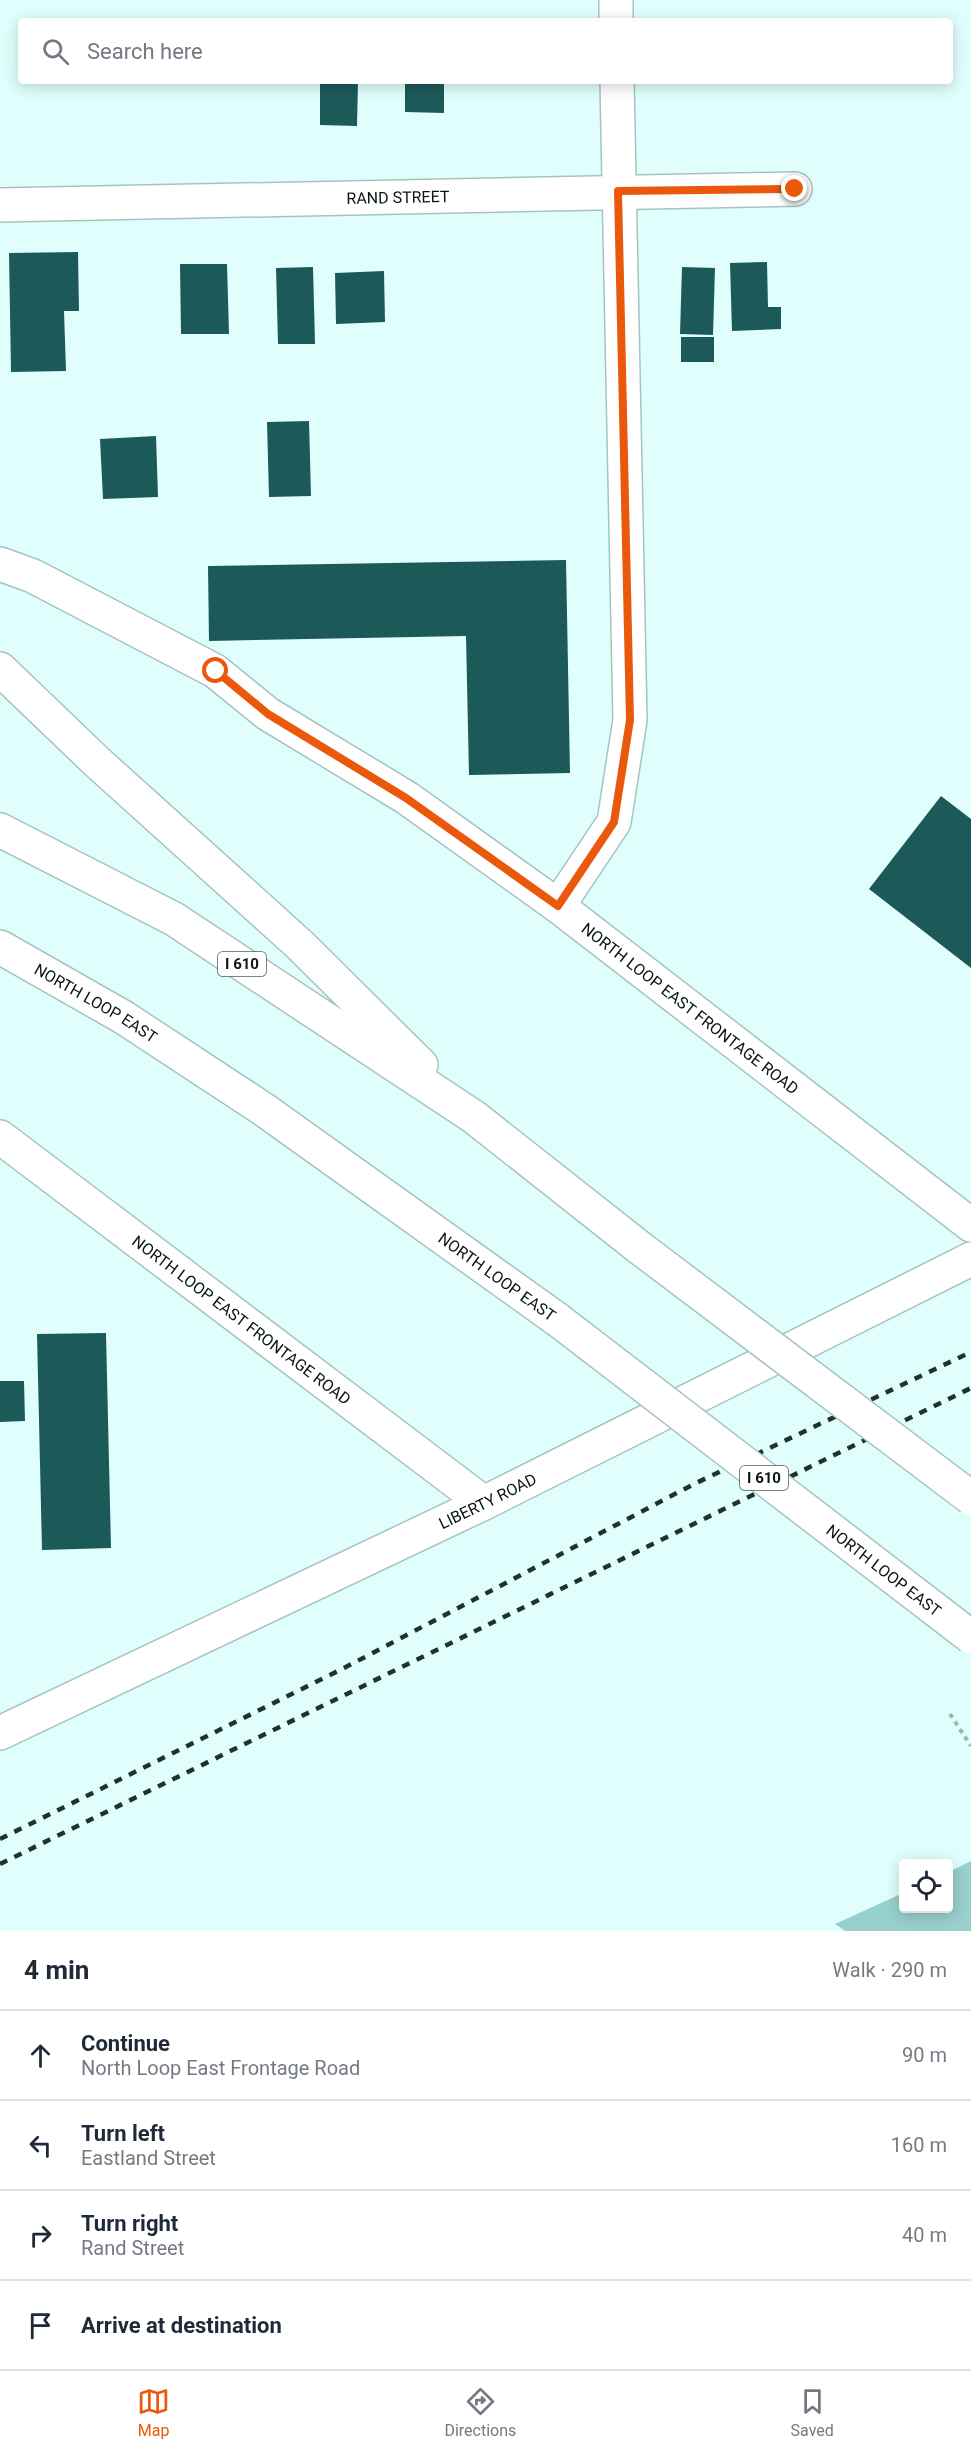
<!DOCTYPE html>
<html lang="en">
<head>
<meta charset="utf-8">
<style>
  :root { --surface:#fff; --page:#f2f2f3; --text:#1f2937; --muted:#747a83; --line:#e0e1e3; --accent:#ea580c }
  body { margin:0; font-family:Roboto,sans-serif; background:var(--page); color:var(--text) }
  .controls { position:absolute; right:18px; bottom:18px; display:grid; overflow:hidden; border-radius:6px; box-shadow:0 3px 15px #0003 }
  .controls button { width:54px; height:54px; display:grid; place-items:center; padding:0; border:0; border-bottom:2px solid var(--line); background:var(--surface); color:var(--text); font:30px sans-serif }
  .stop { position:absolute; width:18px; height:18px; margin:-14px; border:4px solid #ea580c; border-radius:50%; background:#fff }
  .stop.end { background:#ea580c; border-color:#fff; box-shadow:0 2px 6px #0008 }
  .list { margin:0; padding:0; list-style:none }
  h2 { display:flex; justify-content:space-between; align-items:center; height:78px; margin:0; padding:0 24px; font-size:26px }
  h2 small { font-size:20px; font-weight:400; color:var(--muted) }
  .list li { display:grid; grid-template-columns:39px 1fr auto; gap:18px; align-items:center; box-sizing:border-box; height:90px; padding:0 24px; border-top:2px solid var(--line) }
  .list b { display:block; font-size:22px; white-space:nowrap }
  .list p { margin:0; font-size:20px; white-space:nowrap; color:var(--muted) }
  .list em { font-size:20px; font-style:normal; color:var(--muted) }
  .icon { flex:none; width:33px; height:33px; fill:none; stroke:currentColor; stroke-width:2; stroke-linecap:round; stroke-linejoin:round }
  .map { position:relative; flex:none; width:971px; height:1931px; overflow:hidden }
  .search { position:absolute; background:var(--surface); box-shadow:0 3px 15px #0003; left:18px; right:18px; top:18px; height:66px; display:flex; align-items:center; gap:15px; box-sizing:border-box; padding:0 21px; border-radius:6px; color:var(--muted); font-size:22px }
  .sheet { height:438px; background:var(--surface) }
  nav { display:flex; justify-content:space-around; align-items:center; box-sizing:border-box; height:84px; border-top:2px solid var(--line); background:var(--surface); font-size:16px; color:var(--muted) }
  nav a { display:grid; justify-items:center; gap:3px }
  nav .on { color:var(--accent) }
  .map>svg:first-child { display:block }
</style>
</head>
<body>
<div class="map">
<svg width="971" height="1931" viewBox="0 0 971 1931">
  <rect width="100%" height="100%" fill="#e0fffc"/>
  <!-- green -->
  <polygon fill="#98d0cd" points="971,1861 971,1931 845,1931 835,1924 903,1893 904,1908 948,1908 949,1872"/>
  <!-- building -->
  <g fill="#1b5a58">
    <polygon points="320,81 358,81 357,126 320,125"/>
    <polygon points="405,81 444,81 444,113 405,112"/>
    <polygon points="78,252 79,311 64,311 66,371 11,372 9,253"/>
    <polygon points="767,262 768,307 781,307 781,329 732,331 730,263"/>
    <polygon points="180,264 227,264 229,334 181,334"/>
    <polygon points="313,267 315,344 278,344 276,268"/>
    <polygon points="682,267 715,268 713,335 680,334"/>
    <polygon points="384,271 385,322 336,324 335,273"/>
    <rect x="681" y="337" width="33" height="25"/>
    <polygon points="309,421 311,496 269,497 267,422"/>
    <polygon points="156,436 158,497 103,499 100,439"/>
    <polygon points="566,560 570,773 469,775 466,636 209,641 208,566"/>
    <polygon points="941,796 971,819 971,968 869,889"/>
    <polygon points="106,1333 111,1548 42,1550 37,1334"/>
    <polygon points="0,1381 24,1381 25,1421 0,1422"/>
  </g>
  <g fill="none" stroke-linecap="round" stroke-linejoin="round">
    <defs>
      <g id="minor">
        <polyline points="616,0 616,21"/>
        <path id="s1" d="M0,205l795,-16"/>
        <polyline points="558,906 614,822 630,720 617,81"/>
      </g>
      <g id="major">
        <path id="s2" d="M0,564l33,12 182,95 53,43 139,84 151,108 413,319"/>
        <path id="s3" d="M0,1137l484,366"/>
        <path id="s4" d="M0,1733l484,-230 487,-244"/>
      </g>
      <g id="highway">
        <polyline points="0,669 96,761 300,945 421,1065"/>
        <polyline points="0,830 174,919 474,1117 640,1248"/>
        <path id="s5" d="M0,947l123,70 140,92 295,211"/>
      </g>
    </defs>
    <!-- minor casing -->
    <use href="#minor" stroke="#a6c3c1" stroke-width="36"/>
    <!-- major casing -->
    <use href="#major" stroke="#a6c3c1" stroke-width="36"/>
    <!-- highway casing -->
    <use href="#highway" stroke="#a6c3c1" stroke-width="36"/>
    <!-- path -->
    <polyline stroke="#9fb8b5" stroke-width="4" stroke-dasharray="4.5 4.5" stroke-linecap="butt" points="950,1714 971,1746"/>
    <!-- minor -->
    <use href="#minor" stroke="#fff" stroke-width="33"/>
    <!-- major -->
    <use href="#major" stroke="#fff" stroke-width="33"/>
    <!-- highway -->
    <use href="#highway" stroke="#fff" stroke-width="33"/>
    <!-- rail -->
    <g stroke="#23302f" stroke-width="4.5" stroke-dasharray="8 8" stroke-linecap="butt">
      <polyline points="0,1839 344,1668 694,1484 971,1352"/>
      <polyline points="0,1864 971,1388"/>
    </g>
    <defs>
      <g id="highway-bridge">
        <polyline points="640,1248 971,1498"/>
        <path id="s6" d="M558,1320l413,317"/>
      </g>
    </defs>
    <!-- highway-bridge casing -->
    <use href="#highway-bridge" stroke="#a6c3c1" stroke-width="36" stroke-linecap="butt"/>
    <!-- highway-bridge -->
    <use href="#highway-bridge" stroke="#fff" stroke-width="33"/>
  </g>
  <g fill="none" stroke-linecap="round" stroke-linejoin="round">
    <!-- route -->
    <polyline stroke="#ea580c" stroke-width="8" points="216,671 268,714 406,798 558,906 614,822 630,720 618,191 795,189"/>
  </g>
  <g text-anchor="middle" stroke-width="6" stroke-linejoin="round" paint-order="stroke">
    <!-- shield labels -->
    <g fill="#fff" stroke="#545b5a" stroke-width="1.5">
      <rect x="218" y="952" width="48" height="24" rx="4.5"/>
      <rect x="740" y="1466" width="48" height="24" rx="4.5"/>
    </g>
    <g font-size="15" font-weight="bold" fill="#0a1514">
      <text x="242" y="969">I 610</text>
      <text x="764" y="1483">I 610</text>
    </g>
    <!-- street labels -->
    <g font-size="16" fill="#0a1514" stroke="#fff">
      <text dy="6" stroke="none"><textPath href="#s1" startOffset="398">RAND STREET</textPath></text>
      <text dy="6" stroke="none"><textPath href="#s5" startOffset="111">NORTH LOOP EAST</textPath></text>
      <text dy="6" stroke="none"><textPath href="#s2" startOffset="824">NORTH LOOP EAST FRONTAGE ROAD</textPath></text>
      <text dy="6" stroke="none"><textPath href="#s5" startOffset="597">NORTH LOOP EAST</textPath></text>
      <text dy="6" stroke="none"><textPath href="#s3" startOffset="303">NORTH LOOP EAST FRONTAGE ROAD</textPath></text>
      <text dy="6" stroke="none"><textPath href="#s4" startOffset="540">LIBERTY ROAD</textPath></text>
      <text dy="6" stroke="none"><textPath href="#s6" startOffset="411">NORTH LOOP EAST</textPath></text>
    </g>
  </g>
</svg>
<div class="controls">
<button><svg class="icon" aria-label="locate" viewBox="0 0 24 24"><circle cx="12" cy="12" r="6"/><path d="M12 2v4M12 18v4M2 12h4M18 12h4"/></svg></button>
</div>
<div class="stop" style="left:216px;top:671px"></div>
<div class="stop end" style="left:795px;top:189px"></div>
<div class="search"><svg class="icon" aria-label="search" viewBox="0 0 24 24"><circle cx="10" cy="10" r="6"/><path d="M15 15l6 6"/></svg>Search here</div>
</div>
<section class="sheet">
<h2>4 min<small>Walk · 290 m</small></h2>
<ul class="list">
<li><svg class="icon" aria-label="ahead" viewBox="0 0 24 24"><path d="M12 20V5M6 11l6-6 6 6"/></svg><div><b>Continue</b><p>North Loop East Frontage Road</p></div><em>90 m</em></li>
<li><svg class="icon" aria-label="left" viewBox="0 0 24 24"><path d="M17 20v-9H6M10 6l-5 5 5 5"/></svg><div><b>Turn left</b><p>Eastland Street</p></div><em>160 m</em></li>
<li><svg class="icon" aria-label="right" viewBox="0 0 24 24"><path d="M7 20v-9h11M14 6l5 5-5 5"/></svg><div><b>Turn right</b><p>Rand Street</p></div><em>40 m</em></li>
<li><svg class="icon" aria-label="arrive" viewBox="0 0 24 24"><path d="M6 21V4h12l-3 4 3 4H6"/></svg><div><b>Arrive at destination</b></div></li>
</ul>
</section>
<nav>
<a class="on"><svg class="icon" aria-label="map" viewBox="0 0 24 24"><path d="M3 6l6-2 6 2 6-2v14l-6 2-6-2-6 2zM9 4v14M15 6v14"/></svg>Map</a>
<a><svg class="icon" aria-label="directions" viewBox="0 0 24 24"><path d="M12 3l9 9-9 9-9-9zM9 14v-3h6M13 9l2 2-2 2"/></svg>Directions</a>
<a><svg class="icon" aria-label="saved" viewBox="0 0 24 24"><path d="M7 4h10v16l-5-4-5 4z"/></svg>Saved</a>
</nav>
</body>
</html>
